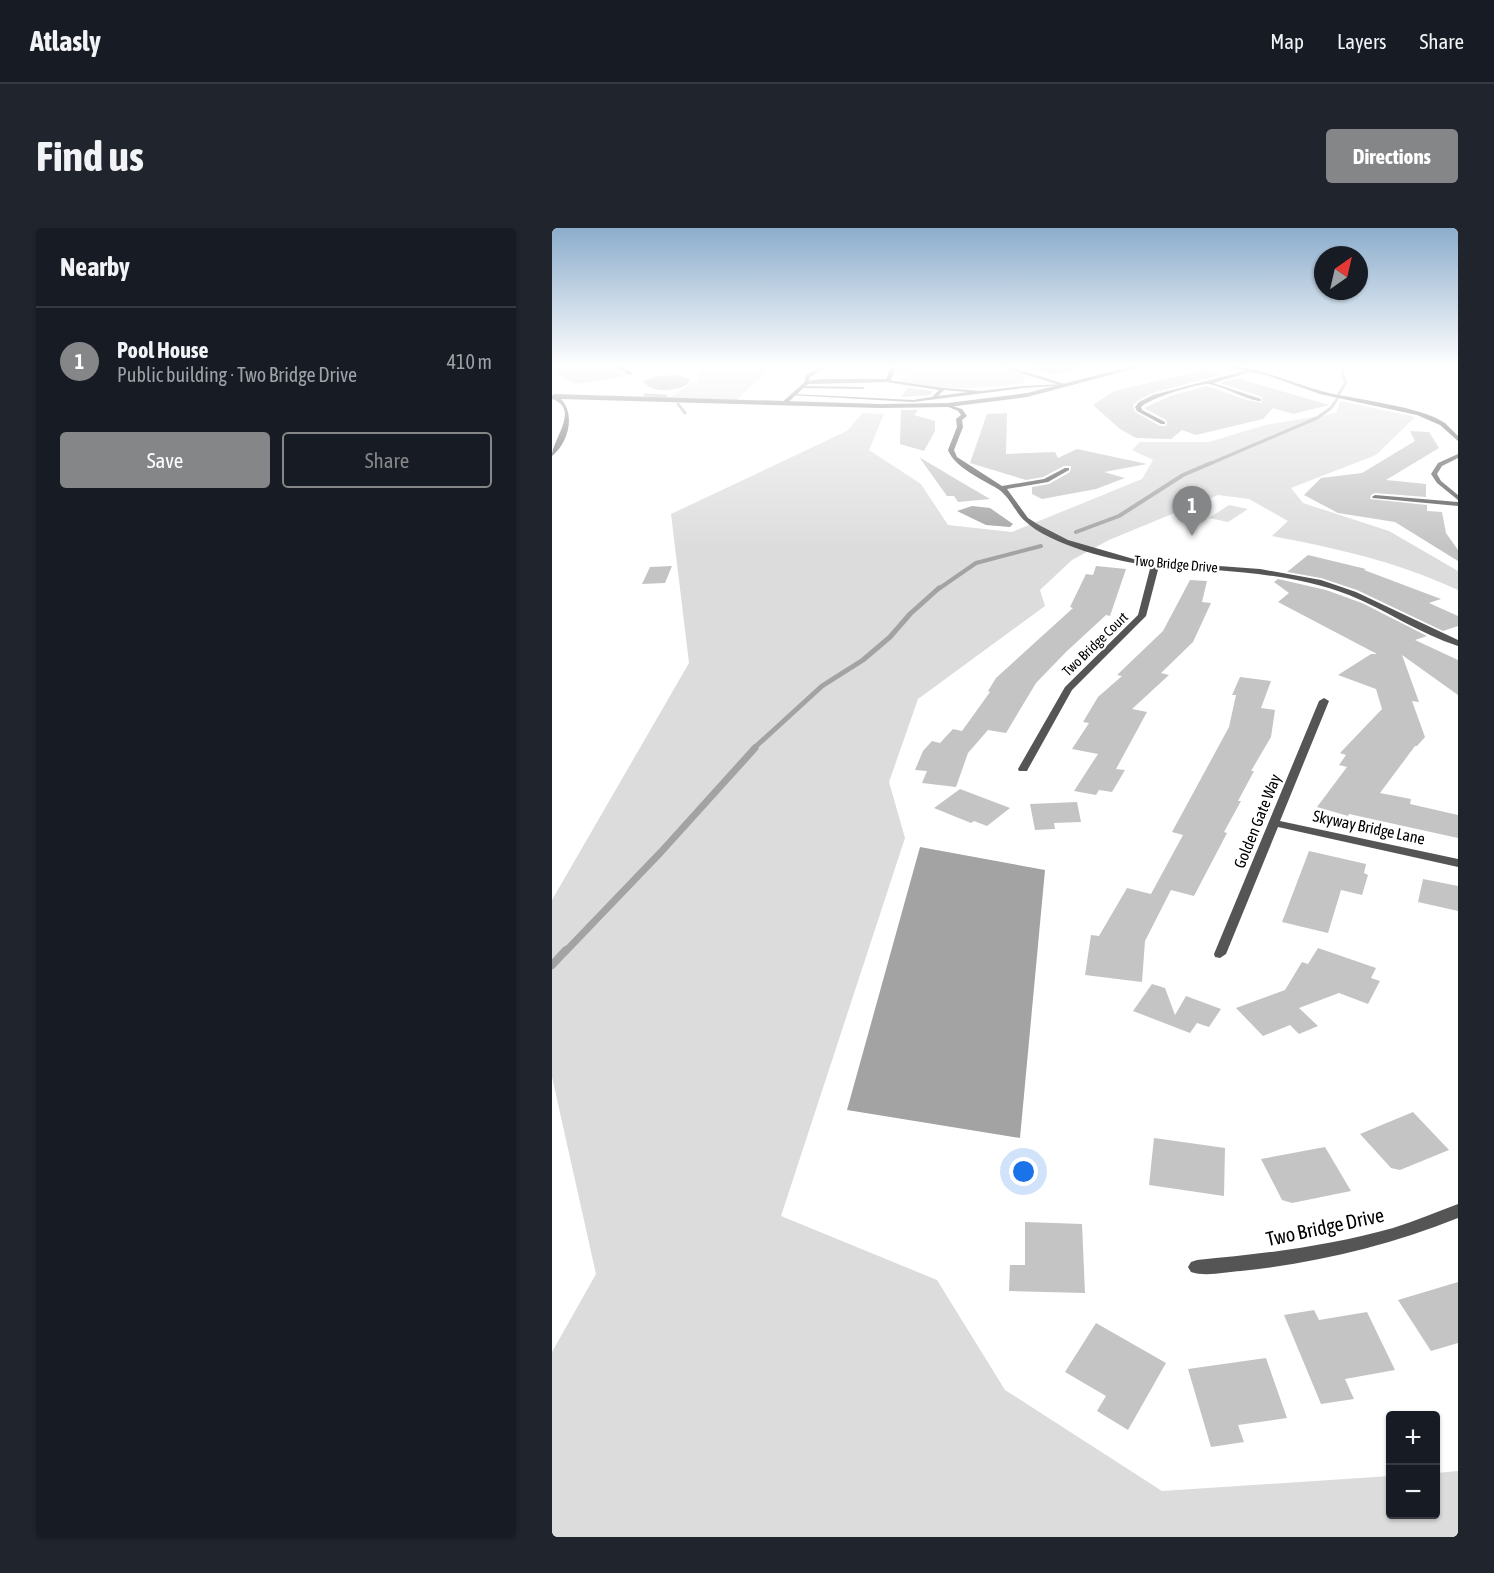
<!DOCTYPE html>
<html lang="en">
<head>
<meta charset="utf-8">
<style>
  :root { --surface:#171b24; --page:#20242c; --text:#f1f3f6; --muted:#9ea1a6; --line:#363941; --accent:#858687 }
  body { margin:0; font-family:"Asap Condensed",sans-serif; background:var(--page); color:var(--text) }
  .controls { position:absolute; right:18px; bottom:18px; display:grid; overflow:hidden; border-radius:6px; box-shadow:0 2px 4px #0004 }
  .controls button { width:54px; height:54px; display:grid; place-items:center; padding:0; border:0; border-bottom:2px solid var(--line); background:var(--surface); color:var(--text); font:30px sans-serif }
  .compass { position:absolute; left:762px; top:18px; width:54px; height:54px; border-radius:50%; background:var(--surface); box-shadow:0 2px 4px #0004; rotate:34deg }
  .you { position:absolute; left:472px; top:944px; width:21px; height:21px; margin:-15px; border:4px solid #fff; border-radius:50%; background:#1a73e8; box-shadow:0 0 0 9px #1a73e833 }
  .badge { display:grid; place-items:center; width:39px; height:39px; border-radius:50%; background:var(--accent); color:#fff; font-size:20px; font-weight:700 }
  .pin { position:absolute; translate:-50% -50px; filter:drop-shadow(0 2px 3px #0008) }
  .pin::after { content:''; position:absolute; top:32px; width:21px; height:18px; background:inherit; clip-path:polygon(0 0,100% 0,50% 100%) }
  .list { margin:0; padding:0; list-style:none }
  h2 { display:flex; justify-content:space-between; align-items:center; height:78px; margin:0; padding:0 24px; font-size:26px }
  h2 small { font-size:20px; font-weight:400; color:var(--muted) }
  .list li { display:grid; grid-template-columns:39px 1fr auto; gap:18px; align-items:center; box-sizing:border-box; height:108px; padding:0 24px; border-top:2px solid var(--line) }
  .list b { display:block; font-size:22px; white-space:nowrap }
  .list p { margin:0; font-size:20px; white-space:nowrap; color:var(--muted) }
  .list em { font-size:20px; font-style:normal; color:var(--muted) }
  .actions { display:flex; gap:12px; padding:18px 24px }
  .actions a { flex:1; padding:14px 0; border:2px solid var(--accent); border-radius:6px; text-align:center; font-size:21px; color:var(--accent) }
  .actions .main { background:var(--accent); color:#fff }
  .map { position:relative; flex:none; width:906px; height:1309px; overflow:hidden; border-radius:6px }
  header { display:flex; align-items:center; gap:36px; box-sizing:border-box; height:84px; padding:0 30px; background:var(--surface); border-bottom:2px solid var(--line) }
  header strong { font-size:28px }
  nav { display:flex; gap:33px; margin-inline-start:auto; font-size:21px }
  .intro { display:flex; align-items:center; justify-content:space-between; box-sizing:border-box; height:144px; padding:0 36px }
  h1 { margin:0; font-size:42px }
  .button { padding:15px 27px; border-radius:6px; background:var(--accent); color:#fff; font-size:21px; font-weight:700 }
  main { display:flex; gap:36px; padding:0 36px }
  aside { flex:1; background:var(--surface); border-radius:6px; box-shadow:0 2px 4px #0004 }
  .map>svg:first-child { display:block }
</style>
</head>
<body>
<header>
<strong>Atlasly</strong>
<nav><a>Map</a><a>Layers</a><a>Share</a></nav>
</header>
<div class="intro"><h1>Find us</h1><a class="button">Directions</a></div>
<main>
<aside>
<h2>Nearby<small></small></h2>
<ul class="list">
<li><span class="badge">1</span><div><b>Pool House</b><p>Public building · Two Bridge Drive</p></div><em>410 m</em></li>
</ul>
<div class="actions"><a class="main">Save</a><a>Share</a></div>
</aside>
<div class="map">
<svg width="906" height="1309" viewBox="0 0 906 1309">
  <rect width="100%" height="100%" fill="#fff"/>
  <!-- green -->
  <g fill="#dcdcdc">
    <polygon points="152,137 220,137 183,174 106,172 120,168 146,152 146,142"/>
    <path d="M347,137h94l35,10 -6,9c-41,4 -86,8 -127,-3h8l3,-7 -9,-1z"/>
    <path d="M788,173l75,16 -39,38 -85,33 12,15 86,28 69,40v19c-63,-29 -119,-41 -186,-54l16,-15 -39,-22 -31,-4 -109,45 -37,20 -32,30 5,16 -127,93 -29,83 16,56 -124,378 156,64 68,110 157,101 228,-15v38h46v-41l22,-2v66h-906v-185l44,-78 -44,-197v-177l137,-237 -18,-149 176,-83 16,-18 21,1 -15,36 52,34 27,41 64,7 130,-53 11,-19 -21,-10 8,-8h69l56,-17 71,-12z"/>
    <polygon points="677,277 696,281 676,294 657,290"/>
  </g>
  <!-- water -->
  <g fill="#a3a3a3">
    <polygon points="468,137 541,137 501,146"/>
    <path d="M125,147l13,4 -3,6c-14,6 -34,9 -44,-4l15,-5z"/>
    <polygon points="420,278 438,280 461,296 458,299 434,297 405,283"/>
    <polygon points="368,619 493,642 468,910 295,882"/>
  </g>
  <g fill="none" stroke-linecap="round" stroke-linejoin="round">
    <!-- stream-far4 -->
    <g stroke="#a3a3a3" stroke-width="3">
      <polyline points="787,166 794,154 791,148 791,137"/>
      <polyline points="93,167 114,168"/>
      <polyline points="126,176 133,185"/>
      <polyline points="655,237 765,190 779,180 785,171"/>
    </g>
    <!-- stream-far3 -->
    <g stroke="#a3a3a3" stroke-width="4">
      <polyline points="524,304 567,288 631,247 659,235"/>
      <polyline points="385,362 424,335 489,318"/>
    </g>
    <!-- stream-far2 -->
    <polyline stroke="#a3a3a3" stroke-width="5" points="201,521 270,458 311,432 338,409 358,386 387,360"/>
    <!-- stream-far1 -->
    <polyline stroke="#a3a3a3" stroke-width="7" points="13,724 109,624 203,520"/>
    <!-- stream -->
    <polyline stroke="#a3a3a3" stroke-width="8" points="0,737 14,722"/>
  </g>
  <!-- building -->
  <g fill="#c4c4c4">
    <polygon points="0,137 57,137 74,148 23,156 0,142"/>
    <polygon points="653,142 671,146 600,165 585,173 581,178 583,184 608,198 613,198 615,196 614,192 592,180 621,167 655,158 695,172 710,175 710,169 668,155 685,150 777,177 741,186 721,180 711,191 644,207 630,202 619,211 584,210 568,201 541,177 562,163"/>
    <polygon points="356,160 381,163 378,167 349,169"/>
    <polygon points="349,182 366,182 362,187 383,193 383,203 372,223 348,216"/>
    <polygon points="455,185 454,226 503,224 506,230 525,221 595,236 552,244 573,250 544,261 490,271 480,266 480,259 497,256 518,244 519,238 512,238 491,249 474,252 418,235 435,186"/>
    <polygon points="858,203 877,204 887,220 834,252 874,256 874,269 823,265 819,267 818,271 875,277 875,283 890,284 894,305 906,322 906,333 843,294 786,285 752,267 769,250 810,245 863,213"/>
    <polygon points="367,229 409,254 438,271 406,274 402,268 395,268"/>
    <polygon points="756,327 814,341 812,342 889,371 877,375 906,388 906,398 891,403 805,362 769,350 735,344"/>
    <polygon points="120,338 113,355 90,356 98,339"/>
    <polygon points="544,338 574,341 558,388 554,387 514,424 484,455 454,505 436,502 416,525 404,559 370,555 375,543 363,542 371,523 380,513 388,515 401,501 410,503 438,464 436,463 444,450 521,380 518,379 534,346 541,347"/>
    <polygon points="726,351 774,362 810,375 875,408 863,412 906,432 906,467 850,427 867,474 860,473 873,509 865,518 863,518 828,565 859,571 858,576 906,587 906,610 797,586 796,588 765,579 795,539 787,537 794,527 788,525 830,481 824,461 786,447 819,426 825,426 726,374 737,365 722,354"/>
    <polygon points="638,352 655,353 650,374 659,375 641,414 609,445 617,447 580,481 595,484 564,541 573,542 560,564 547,562 544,567 522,563 546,526 520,521 537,495 531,494 546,469 570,448 565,447 611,403"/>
    <polygon points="688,449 719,453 709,480 723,482 719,509 699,543 702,543 686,573 689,573 672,604 675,605 642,668 619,662 593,713 590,754 533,747 539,707 547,708 575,660 599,666 631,607 620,604 677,499 684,467 680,467"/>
    <polygon points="408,561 458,580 435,598 422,593 419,595 382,580"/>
    <polygon points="525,574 529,594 502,595 503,601 483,602 478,576"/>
    <polygon points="757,623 814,636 812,645 816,647 810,667 789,662 776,705 730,694"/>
    <polygon points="871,651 906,658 906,683 866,674"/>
    <polygon points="766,720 824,740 819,750 828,753 816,776 787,765 747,780 766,798 747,806 738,797 711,808 684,780 733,762 750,734 756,736"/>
    <polygon points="600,756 613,760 623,787 634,768 669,781 657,799 645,795 638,805 581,783"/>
    <polygon points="861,884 897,922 848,942 839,940 808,906"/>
    <polygon points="602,910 673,920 672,968 597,957"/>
    <polygon points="773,919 799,963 740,975 730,972 709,931"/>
    <polygon points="473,994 530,996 533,1065 457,1063 458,1037 473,1037"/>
    <polygon points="906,1054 906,1115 879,1123 846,1072"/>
    <polygon points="762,1082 767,1092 815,1084 843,1142 793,1151 802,1171 769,1176 732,1087"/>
    <polygon points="544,1095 614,1135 576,1202 545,1183 554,1168 513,1144"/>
    <polygon points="714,1130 735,1190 686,1197 692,1214 659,1219 636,1141"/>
  </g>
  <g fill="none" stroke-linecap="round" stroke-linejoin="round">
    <!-- service -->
    <g fill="#555" fill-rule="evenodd">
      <polygon points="273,137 279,137 258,149 256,156 252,156 254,147"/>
      <path d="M336,152l55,8 38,3 42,-5 42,-2 2,1 -44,3 -110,14 -123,-7 2,-1 121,6 19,-3 7,-7 -53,-8zM392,162l24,2 -30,4z"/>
      <polygon points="249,158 311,159 313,160 311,161 251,160"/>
    </g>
    <!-- minor -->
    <g fill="#555" fill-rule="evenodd">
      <polygon points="59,137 66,137 82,146 77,147"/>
      <polygon points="340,137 345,137 338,154 256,156 233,177 228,176 254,153 270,151 334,151"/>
      <polygon points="443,137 452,137 516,157 511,158"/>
      <path d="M667,137c38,0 70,18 106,27 32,8 95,14 120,31 4,4 9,9 13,13v5l-18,-16 -23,-10 -97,-21 -54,-19 -16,-3 -37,11 48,16v2c-17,-1 -38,-16 -54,-17 -11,0 -59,15 -66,23l1,3 23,12v2h-4l-24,-13 -2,-4 4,-5 14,-7 92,-24z"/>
      <path d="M394,176l16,5 5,7 -5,4 1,7 -9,23 3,7 45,29 42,-7 21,-11h4v2l-21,12 -41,7 21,29 11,7 29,15 69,20 123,9 61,11 35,12 102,48v6c-38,-12 -72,-36 -109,-51 -60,-23 -126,-24 -190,-29l-13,50 -74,74 -44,79 -1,2h-8l-1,-2 47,-82 73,-72 13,-50c-33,-2 -103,-21 -126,-44 -10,-9 -15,-24 -27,-32 -16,-10 -43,-21 -50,-39l9,-23 -1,-8 5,-4 -3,-4 -12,-5z"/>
      <polygon points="906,226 906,230 890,238 885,246 889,253 906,267 906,272 885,255 879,246 886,235"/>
      <polygon points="823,267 906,274 906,278 821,270 820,269"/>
      <polygon points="772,470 777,473 728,593 906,631 906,639 726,599 674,726 668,730 663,729 662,726 767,473"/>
      <path d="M906,976v14c-70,28 -142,45 -217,53 -15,1 -36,6 -50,1l-3,-5 3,-5 6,-2c66,-6 132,-14 196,-32 22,-7 43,-16 65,-24z"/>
    </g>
    <!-- tertiary -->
    <path fill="#555" fill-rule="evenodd" d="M586,137h10l-121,32 -79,10 -68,1 -319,-9c15,16 7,44 -9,57 0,-17 29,-47 0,-57v-4l3,-1 325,10 68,-1 79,-10z"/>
  </g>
  <!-- sky -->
  <linearGradient id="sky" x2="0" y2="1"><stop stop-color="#8cadcc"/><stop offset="0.43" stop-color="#fff"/><stop offset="1" stop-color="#fff" stop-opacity="0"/></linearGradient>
  <rect width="906" height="321" fill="url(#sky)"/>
  <g text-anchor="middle" stroke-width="4.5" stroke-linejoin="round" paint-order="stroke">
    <!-- far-street labels -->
    <g font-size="14" fill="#000" stroke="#fff">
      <text transform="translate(624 336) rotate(5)" y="5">Two Bridge Drive</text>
      <text transform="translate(543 416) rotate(-44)" y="5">Two Bridge Court</text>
    </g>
    <!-- street labels -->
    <g font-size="16" fill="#000" stroke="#fff">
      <text transform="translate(705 593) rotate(-68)" y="6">Golden Gate Way</text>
      <text transform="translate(817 599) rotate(12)" y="6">Skyway Bridge Lane</text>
    </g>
    <!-- near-street labels -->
    <g font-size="20" fill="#000" stroke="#fff">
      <text transform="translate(773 999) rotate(-12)" y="7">Two Bridge Drive</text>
    </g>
  </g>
</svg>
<div class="controls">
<button>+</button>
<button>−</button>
</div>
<svg class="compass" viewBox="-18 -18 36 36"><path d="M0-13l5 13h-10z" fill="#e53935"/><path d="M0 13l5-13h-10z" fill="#9ea1a6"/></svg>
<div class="you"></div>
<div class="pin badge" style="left:640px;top:308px">1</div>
</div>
</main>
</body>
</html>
